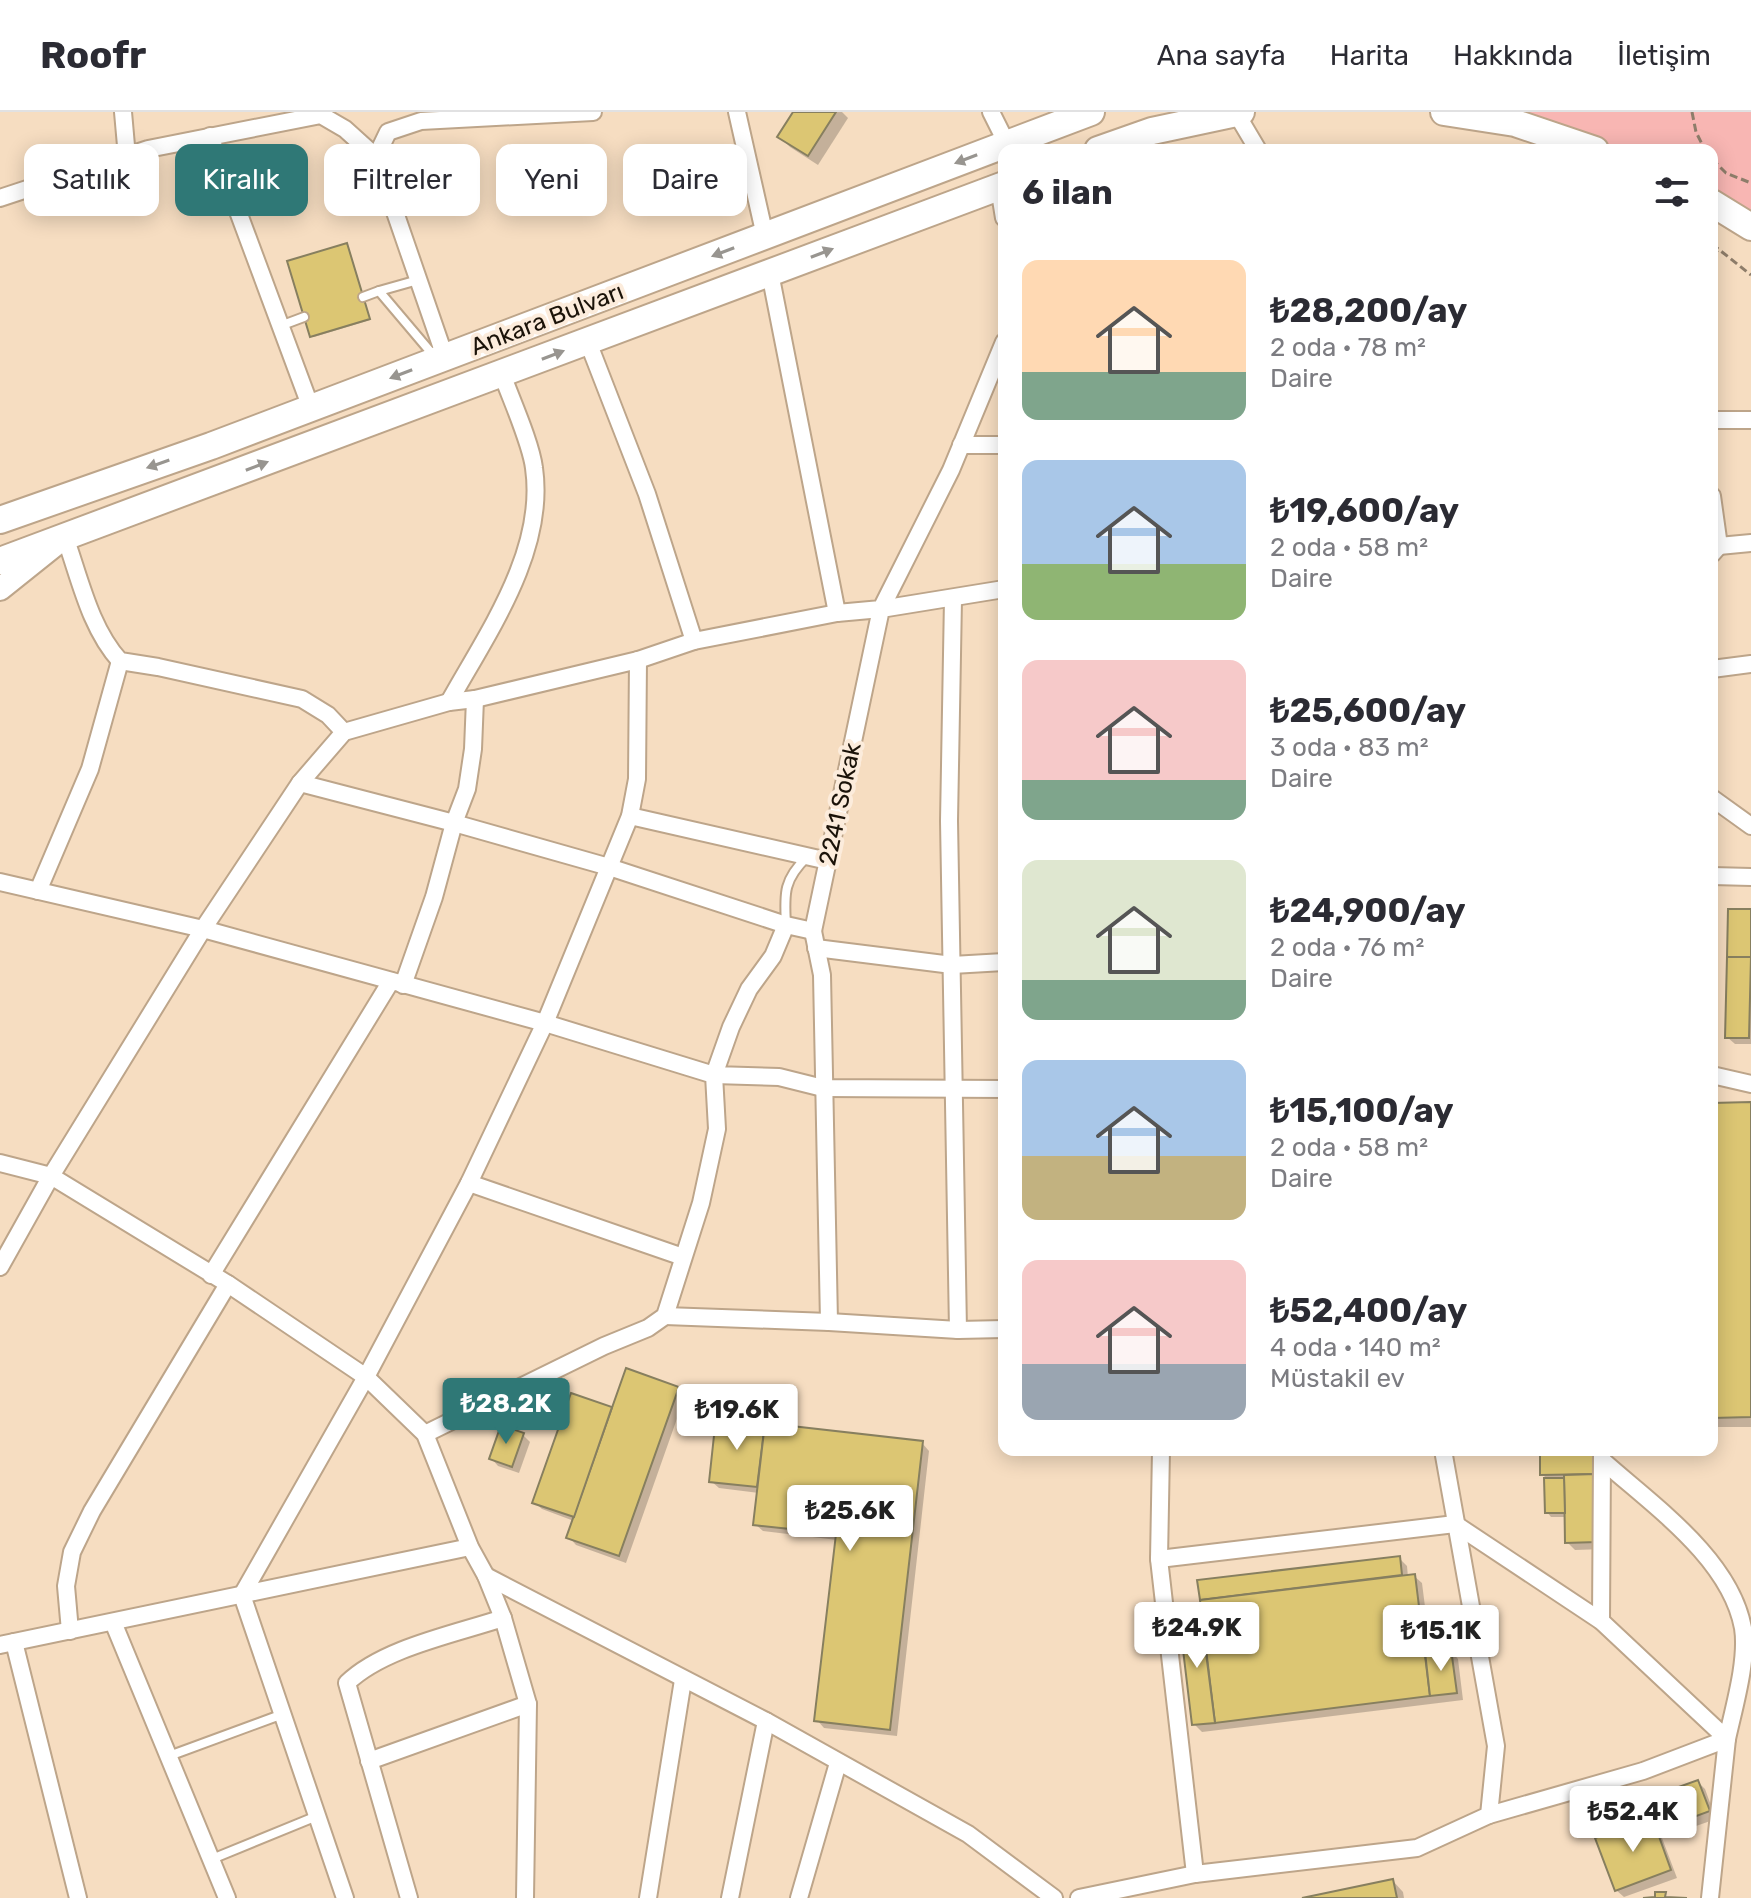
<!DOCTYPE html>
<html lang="tr">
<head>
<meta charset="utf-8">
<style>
  body { margin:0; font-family:Rubik,sans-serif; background:#f7f7f7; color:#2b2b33; height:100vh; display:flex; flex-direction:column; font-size:30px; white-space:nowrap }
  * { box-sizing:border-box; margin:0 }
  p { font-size:26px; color:#7c7c81 }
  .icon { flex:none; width:44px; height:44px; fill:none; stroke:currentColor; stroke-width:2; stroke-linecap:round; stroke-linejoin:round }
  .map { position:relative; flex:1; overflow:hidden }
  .sheet { position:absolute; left:998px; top:32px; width:720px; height:1312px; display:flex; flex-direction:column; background:#fff; border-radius:16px; box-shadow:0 4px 20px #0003 }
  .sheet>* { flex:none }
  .hud { position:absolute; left:24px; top:32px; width:760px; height:72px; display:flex; gap:16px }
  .price { position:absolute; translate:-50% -68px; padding:0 18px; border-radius:8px; background:#fff; color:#222; font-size:26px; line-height:52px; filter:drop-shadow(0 2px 4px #0008) }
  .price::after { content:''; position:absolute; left:50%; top:48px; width:24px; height:18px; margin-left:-12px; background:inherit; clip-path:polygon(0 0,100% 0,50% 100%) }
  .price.selected { background:#2f7876; color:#fff }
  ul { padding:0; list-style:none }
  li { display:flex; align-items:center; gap:24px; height:200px; padding:0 24px }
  li span { display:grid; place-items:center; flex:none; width:224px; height:160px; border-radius:16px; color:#555 }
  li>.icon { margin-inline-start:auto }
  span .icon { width:96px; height:96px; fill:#fffc; stroke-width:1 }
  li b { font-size:34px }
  h2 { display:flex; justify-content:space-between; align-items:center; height:96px; padding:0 24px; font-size:34px }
  .pill { padding:0 28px; border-radius:16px; background:#fff; box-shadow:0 4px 20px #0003; font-size:28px; line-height:72px }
  .pill.selected { background:#2f7876; color:#fff }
  header { display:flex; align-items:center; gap:48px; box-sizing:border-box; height:112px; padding:0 40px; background:#fff; border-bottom:2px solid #e1e1e2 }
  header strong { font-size:38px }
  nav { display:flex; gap:44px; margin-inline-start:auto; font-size:28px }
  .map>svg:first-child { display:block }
  .green { fill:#f8b6b3 }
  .shadow { fill:#0003 }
  .building { fill:#dcc673; stroke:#877f5f; stroke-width:2 }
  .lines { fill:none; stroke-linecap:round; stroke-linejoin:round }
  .service-casing { stroke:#bda58a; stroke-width:12 }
  .minor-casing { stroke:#bda58a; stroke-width:20 }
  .secondary-casing { stroke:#bda58a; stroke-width:26 }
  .primary-casing { stroke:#bda58a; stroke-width:30 }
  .path { stroke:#8e7d6a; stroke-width:3; stroke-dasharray:8 4; stroke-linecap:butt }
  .service { stroke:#fff; stroke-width:8 }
  .minor { stroke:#fff; stroke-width:16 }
  .secondary { stroke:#fff; stroke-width:22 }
  .primary { stroke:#fff; stroke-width:26 }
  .oneway { fill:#989590 }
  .labels { text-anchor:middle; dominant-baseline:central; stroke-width:8; stroke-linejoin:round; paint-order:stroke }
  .street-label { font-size:24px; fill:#1b1309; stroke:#fcecdc }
</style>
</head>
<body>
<header>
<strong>Roofr</strong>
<nav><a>Ana sayfa</a><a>Harita</a><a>Hakkında</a><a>İletişim</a></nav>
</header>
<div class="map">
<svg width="1751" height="1786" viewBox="0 0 1751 1786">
  <rect width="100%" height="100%" fill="#f6ddc1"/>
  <polygon class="green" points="1444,0 1751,0 1751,115 1712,91 1712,38 1595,38"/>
  <g class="shadow">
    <polygon points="795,0 842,0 848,6 818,53 790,35 780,25"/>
    <polygon points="294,53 299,57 307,82 263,97 258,93"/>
    <polygon points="348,135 370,208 314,225 312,224"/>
    <polygon points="1751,799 1751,932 1735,932 1727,925"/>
    <polygon points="1751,992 1751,1315 1712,1315 1712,993"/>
    <polygon points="678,1276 685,1284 626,1451 576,1433 569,1425 574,1409 542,1397 534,1390 572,1283 614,1298"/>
    <polygon points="718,1308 922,1331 929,1339 897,1624 824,1616 817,1608 837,1428 763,1419 755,1412 759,1381 719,1376 711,1369"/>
    <polygon points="523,1323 530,1330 519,1361 498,1354 491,1346"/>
    <polygon points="1542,1338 1605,1338 1604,1437 1575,1438 1567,1430 1567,1405 1551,1405 1547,1400 1546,1366 1542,1362"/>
    <polygon points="1399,1446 1407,1454 1408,1465 1414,1464 1422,1471 1431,1542 1451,1539 1458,1547 1463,1588 1202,1620 1194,1612 1181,1506 1203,1503 1199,1470"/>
    <polygon points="1698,1670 1705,1677 1716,1707 1662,1726 1677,1766 1624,1785 1616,1778 1654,1707"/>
    <polygon points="1393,1769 1403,1780 1404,1786 1312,1786"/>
  </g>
  <g class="building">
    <polygon points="793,0 836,0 808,44 777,25"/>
    <polygon points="295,50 304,78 256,94 247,67"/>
    <polygon points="347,131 370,207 310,225 287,149"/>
    <polygon points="1728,797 1751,797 1751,845 1727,845"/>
    <polygon points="1727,845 1751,845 1749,926 1725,926"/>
    <polygon points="1751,990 1751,1305 1712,1306 1712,991"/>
    <polygon points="626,1256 679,1275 619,1444 566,1426"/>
    <polygon points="571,1281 612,1295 574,1405 532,1391"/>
    <polygon points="716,1305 765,1311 757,1375 709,1370"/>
    <polygon points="765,1311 923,1329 890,1618 814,1609 836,1422 753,1413"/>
    <polygon points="501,1313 524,1321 512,1355 489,1347"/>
    <polygon points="1540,1338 1596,1338 1596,1362 1540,1363"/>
    <polygon points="1596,1362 1597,1430 1565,1431 1564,1363"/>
    <polygon points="1544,1366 1564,1366 1565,1401 1545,1401"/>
    <polygon points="1400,1444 1402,1463 1200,1488 1197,1468"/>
    <polygon points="1415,1462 1430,1584 1215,1611 1200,1488"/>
    <polygon points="1201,1502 1215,1611 1192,1613 1179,1504"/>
    <polygon points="1451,1537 1457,1581 1430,1584 1425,1540"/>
    <polygon points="1698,1668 1710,1699 1656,1719 1645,1687"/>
    <polygon points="1652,1705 1671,1758 1615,1779 1595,1726"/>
    <polygon points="1393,1767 1397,1786 1302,1786"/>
    <polygon points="1655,1780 1666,1780 1665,1785 1687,1786 1643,1786 1655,1785"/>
  </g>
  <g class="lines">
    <defs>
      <g id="service">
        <polyline points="379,179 418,168"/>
        <polyline points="363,185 379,179 434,244"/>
        <polyline points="280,214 304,205"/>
        <path d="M786,812C784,781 784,767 807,745"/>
        <polyline points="169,1644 283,1602"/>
        <polyline points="212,1747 317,1704"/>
      </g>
      <g id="minor">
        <polyline points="123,0 127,45"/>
        <polyline points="737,0 765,124"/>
        <polyline points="991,0 1007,32"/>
        <polyline points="1236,1 1258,38"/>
        <polyline points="210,24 311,296"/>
        <polyline points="999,75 1004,106"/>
        <polyline points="0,86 148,37 321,3 345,17 376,45"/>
        <polyline points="770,161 837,501"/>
        <polyline points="588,230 647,382 694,529"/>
        <polyline points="445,245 376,45 388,20 421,9 593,0"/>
        <polyline points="1712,308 1751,308"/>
        <polyline points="961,333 1004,333"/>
        <polyline points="1712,384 1719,434 1712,442"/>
        <path d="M65,425C80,467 90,516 120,549L158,555L302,587L328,603L344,620"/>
        <polyline points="1719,434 1751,431"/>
        <polyline points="1004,477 881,497 813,819 786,813 773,844 749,877 731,915 714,963 779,965 823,976 1004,977"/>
        <polyline points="953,487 949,709 958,1218"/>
        <polyline points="1712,557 1751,552"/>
        <path d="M449,590C488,520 546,439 534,356C531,331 511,287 502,262"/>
        <polyline points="300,671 454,711 609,755 786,813"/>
        <polyline points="1712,686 1751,714"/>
        <polyline points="630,704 828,749"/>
        <polyline points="1712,764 1751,765"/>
        <polyline points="0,770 203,817 545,911 714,963 717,1017 701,1091 665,1204 648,1216 604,1234 425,1322"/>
        <polyline points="38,779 90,657 120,549"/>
        <polyline points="813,819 822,863 829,1210"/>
        <polyline points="816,836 952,853 1004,850"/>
        <polyline points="403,873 434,785 454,711 467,677 473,637 475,587"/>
        <polyline points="1712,963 1751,972"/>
        <polyline points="0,1051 51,1064 228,1172 366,1265 425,1322 470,1435 486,1464 503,1506 528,1592 525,1786"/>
        <polyline points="469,1071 683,1145"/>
        <polyline points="0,1155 51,1064 203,817 300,671 344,620 449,590 475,587 638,548 694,529 837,501 881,497 951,358 1004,230"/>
        <polyline points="211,1163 391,869"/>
        <polyline points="665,1204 829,1210 958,1218 1004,1217"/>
        <polyline points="1161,1338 1159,1447 1195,1762"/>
        <path d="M1159,1447L1455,1412L1601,1509L1727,1627C1734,1595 1748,1548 1743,1516C1730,1446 1652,1393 1602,1348"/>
        <polyline points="486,1464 766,1609 968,1722 1054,1786"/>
        <polyline points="1601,1509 1602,1344"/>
        <polyline points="113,1510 227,1786"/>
        <polyline points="70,1519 66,1474 72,1440 92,1399 228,1172"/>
        <polyline points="14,1530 78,1786"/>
        <polyline points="0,1533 470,1435"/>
        <polyline points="369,1649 528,1592"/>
        <polyline points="1489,1703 1643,1659 1727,1627 1710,1786"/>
        <polyline points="345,1786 242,1483 366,1265 469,1071 545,911 630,704 637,667 638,548"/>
        <path d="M409,1786L347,1571C383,1536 455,1522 503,1506"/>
        <polyline points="648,1786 683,1568"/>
        <polyline points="730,1786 766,1609"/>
        <polyline points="799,1786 838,1651"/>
        <polyline points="1079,1786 1195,1762 1417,1736 1489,1703 1496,1634 1443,1338"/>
      </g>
      <polyline id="secondary" points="0,477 55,433"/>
      <g id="primary">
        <polyline points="1444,0 1515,11 1595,38"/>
        <polyline points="1098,38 1152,19 1241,0"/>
        <polyline points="1712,91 1751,115"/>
        <polyline points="0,408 211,334 1091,0"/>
        <polyline points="0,449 1004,73"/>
      </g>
    </defs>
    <use href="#service" class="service-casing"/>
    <use href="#minor" class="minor-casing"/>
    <use href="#secondary" class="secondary-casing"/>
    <use href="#primary" class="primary-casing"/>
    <g class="path">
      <polyline points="1692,0 1696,20 1705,38"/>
      <polyline points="1712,47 1726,61 1751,71"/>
      <polyline points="1712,132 1751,163"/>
      <polyline points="1712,144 1719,137"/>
    </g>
    <use href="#service" class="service"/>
    <use href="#minor" class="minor"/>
    <use href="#secondary" class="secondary"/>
    <use href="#primary" class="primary"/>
  </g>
  <defs><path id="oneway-solid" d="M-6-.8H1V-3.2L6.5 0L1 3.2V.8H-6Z" transform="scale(2)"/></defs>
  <g class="oneway">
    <use href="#oneway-solid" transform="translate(966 47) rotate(159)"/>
    <use href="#oneway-solid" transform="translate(723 140) rotate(159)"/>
    <use href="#oneway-solid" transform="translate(822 141) rotate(-21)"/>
    <use href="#oneway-solid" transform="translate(553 243) rotate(-21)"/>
    <use href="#oneway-solid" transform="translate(401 262) rotate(159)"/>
    <use href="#oneway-solid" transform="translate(158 352) rotate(161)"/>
    <use href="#oneway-solid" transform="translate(257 354) rotate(-21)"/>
  </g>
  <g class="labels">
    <g class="street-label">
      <text transform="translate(547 207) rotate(-21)">Ankara Bulvarı</text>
      <text transform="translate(840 692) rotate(-78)">2241 Sokak</text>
    </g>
  </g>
</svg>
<b class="price selected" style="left:506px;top:1334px">₺28.2K</b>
<b class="price" style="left:737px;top:1340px">₺19.6K</b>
<b class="price" style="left:850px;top:1441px">₺25.6K</b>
<b class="price" style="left:1197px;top:1558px">₺24.9K</b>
<b class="price" style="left:1441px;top:1561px">₺15.1K</b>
<b class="price" style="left:1633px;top:1742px">₺52.4K</b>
<div class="hud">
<a class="pill">Satılık</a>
<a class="pill selected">Kiralık</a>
<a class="pill">Filtreler</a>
<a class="pill">Yeni</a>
<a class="pill">Daire</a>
</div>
<section class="sheet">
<h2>6 ilan<svg class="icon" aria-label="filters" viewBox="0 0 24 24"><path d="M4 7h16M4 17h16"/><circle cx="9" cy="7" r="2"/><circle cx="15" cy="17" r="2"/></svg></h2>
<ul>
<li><span style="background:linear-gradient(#ffd9b3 70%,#7fa58c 0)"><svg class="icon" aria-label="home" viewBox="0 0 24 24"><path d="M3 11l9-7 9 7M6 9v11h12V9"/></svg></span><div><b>₺28,200/ay</b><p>2 oda · 78 m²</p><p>Daire</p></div></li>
<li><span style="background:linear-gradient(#a9c7e8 65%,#8fb573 0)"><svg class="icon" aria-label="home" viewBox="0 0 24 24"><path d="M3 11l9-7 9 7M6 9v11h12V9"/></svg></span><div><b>₺19,600/ay</b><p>2 oda · 58 m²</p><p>Daire</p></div></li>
<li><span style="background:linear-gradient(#f6c9c9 75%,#7fa58c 0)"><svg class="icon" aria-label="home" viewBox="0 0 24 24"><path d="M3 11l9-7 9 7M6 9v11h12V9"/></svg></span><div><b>₺25,600/ay</b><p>3 oda · 83 m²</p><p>Daire</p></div></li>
<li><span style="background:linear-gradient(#dfe7d0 75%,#7fa58c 0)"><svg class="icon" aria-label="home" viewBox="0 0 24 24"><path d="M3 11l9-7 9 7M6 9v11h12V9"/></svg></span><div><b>₺24,900/ay</b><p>2 oda · 76 m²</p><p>Daire</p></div></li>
<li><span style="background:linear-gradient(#a9c7e8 60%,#c2b280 0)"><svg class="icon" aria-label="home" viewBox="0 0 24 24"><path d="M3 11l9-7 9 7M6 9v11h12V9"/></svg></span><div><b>₺15,100/ay</b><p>2 oda · 58 m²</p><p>Daire</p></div></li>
<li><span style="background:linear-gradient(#f6c9c9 65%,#9aa5b1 0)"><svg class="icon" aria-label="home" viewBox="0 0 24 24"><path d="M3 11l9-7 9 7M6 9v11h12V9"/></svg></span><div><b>₺52,400/ay</b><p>4 oda · 140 m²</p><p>Müstakil ev</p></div></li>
</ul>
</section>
</div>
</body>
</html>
